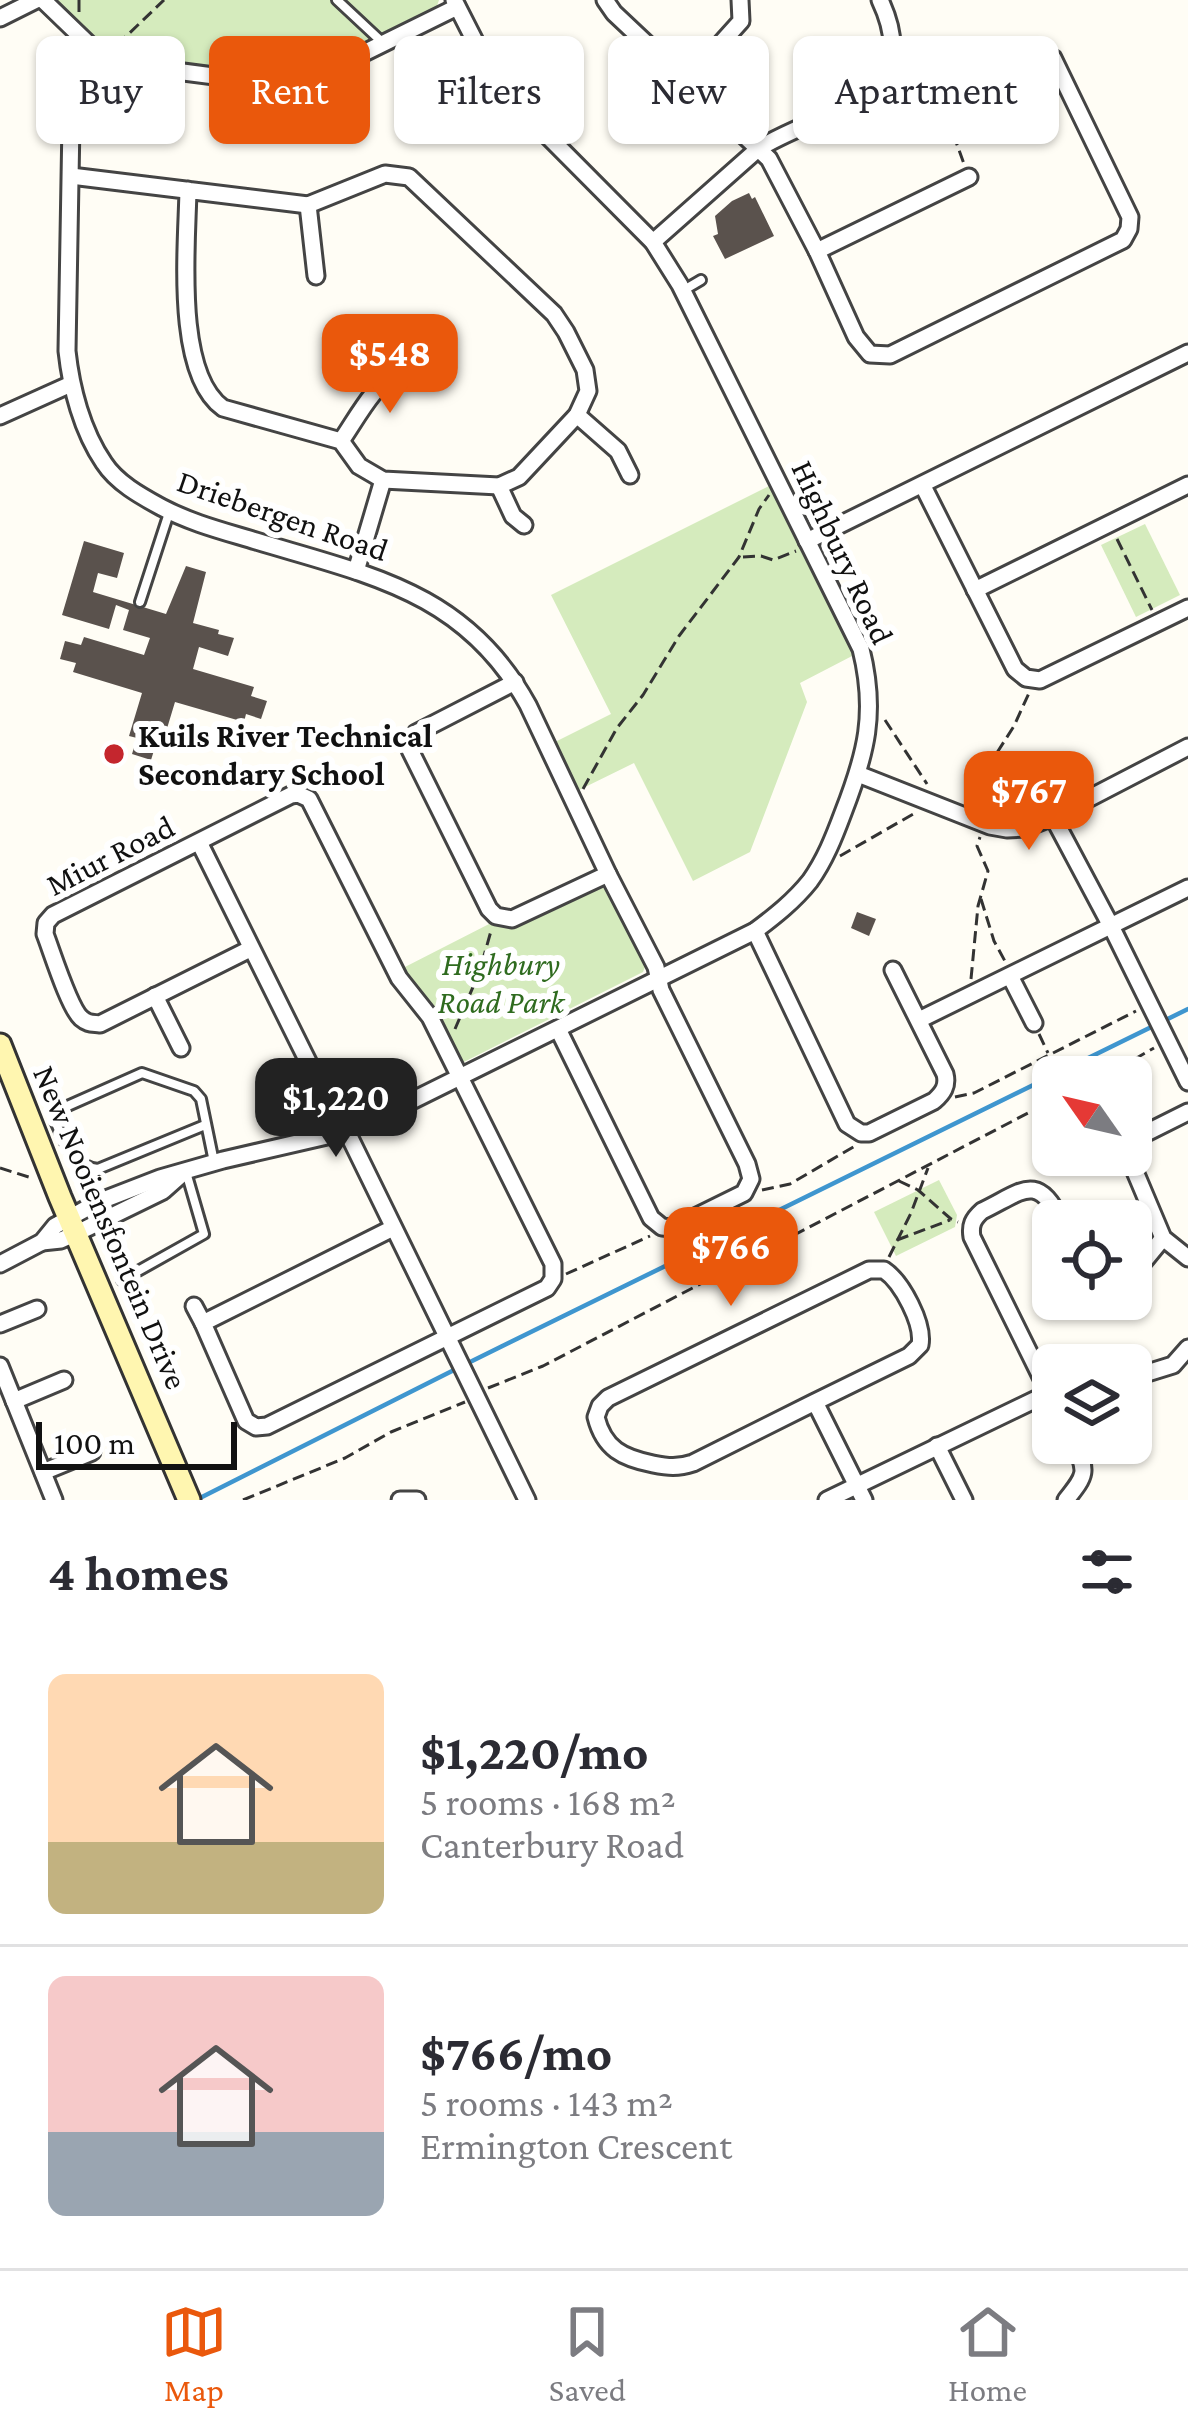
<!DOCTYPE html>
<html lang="en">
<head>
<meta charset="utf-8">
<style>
  body { margin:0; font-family:"Crimson Pro",serif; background:#f7f7f7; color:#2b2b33; height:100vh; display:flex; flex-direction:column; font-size:45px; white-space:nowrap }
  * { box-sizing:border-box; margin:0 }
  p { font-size:39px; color:#7c7c81 }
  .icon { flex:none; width:66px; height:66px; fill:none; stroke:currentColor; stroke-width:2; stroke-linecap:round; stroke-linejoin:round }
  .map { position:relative; height:1500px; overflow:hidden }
  .panel { display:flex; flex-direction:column; background:#fff; flex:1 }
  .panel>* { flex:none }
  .hud { position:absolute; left:36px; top:36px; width:1116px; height:108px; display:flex; gap:24px }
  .needle { width:78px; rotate:304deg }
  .tools { position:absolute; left:1032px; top:1056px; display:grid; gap:24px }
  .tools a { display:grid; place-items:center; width:120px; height:120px; border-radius:18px; background:#fff; box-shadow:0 3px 9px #0004; font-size:60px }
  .scale { position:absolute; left:36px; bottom:30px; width:201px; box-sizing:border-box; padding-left:12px; border:6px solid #111; border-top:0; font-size:33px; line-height:42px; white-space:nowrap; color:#111; -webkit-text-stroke:9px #fff; paint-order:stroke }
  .price { position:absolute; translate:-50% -102px; padding:0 27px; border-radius:24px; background:#ea580c; color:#fff; font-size:39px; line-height:78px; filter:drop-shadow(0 3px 6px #0008) }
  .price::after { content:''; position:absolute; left:50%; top:72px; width:36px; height:27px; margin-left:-18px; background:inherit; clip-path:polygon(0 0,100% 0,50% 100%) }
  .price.on { background:#222; color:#fff }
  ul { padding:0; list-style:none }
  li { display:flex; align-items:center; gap:36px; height:300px; padding:0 48px }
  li+li { border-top:3px solid #e1e1e2 }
  li span { display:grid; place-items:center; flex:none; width:336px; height:240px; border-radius:18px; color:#555 }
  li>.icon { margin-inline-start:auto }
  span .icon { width:144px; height:144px; fill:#fffc; stroke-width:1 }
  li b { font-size:51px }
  h2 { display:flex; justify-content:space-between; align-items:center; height:144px; padding:0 48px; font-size:51px }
  .pill { padding:0 42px; border-radius:18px; background:#fff; box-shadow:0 3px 9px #0004; font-size:42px; line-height:108px }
  .pill.on { background:#ea580c; color:#fff }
  .tabs { display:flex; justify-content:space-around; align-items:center; height:168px; border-top:3px solid #e1e1e2; background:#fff; font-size:33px; color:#7c7c81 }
  .tabs a { display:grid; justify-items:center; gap:6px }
  .tabs .on { color:#ea580c }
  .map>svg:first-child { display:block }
  .green { fill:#d5ebbd }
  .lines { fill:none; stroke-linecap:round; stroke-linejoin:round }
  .stream { stroke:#3f96cf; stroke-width:4.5 }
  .building { fill:#5a524d }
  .lane-casing { stroke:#444; stroke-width:14 }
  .street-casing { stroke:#444; stroke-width:21 }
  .secondary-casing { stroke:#333; stroke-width:27 }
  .path { stroke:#333; stroke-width:3; stroke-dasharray:12 6; stroke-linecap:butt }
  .lane { stroke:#fff; stroke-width:8 }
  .street { stroke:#fff; stroke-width:15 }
  .secondary { stroke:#fff6b0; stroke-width:21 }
  .poi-dot { fill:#c4262e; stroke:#fff; stroke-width:4.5 }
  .labels { text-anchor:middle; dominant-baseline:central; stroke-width:12; stroke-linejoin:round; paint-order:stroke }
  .street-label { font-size:33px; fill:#111; stroke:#fff }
  .poi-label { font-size:33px; font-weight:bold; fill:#111; stroke:#fff; text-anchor:start }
  .park-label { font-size:33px; font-style:italic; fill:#2f6b1f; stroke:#fff }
</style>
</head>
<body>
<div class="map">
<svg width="1188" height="1500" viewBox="0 0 1188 1500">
  <rect width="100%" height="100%" fill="#fffdf5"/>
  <g class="green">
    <polygon points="53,0 439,0 436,9 429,14 304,76 292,79 114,55"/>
    <polygon points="771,485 854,655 800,683 807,702 750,852 693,881 634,763 577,791 553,743 611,714 551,595"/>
    <polygon points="1145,524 1180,595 1136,617 1101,545"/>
    <polygon points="595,885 611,891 646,964 643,972 462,1063 430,1008 401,969 493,922"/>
    <polygon points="939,1180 957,1215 955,1227 896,1256 874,1212"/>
  </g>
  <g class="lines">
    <g class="stream">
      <polyline points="466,1364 1188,1009"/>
      <polyline points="198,1499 456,1369"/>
    </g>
  </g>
  <g class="building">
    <polygon points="749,193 752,199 755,197 774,236 725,259 713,236 718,234 715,216 732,201"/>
    <polygon points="84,541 124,553 117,578 98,573 93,592 166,614 186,566 206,572 193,623 219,630 218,634 234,638 228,656 199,647 193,669 254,687 251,696 267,701 261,719 246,714 244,722 175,702 162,745 156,744 151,760 132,754 137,738 129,736 142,693 73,672 76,663 60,659 65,641 81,645 84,637 144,655 150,638 123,630 129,610 116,605 109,629 62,615"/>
    <polygon points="857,912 876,919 869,936 851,928"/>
  </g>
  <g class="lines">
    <defs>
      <g id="lane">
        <polyline points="337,0 382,42"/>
        <polyline points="684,290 701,280"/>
        <polyline points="140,602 169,513"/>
        <path d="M205,1125L98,1169C72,1166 65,1143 55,1121L63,1108L142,1073L194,1091L201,1099L214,1162"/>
        <polyline points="122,1280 204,1234 186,1172"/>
      </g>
      <g id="street">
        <polyline points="43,0 100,55 114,63 291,86 305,82 457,7"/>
        <path d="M605,0L614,13L769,159L817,251L856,337L870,354L890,355L1123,240L1129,229L1130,217L1053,58L1035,50H1026C1005,61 967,86 945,85C926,85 906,73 889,66"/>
        <polyline points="0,18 36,0"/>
        <path d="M100,55C82,73 77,97 71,122L67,351C71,388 82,431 104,463C117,483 141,496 161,507C191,523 223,531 256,541C369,575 466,592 528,705L608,874L656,967L661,990L747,1164L751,1179L744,1193L673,1228L662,1227L651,1218L558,1029"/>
        <polyline points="687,81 741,21 740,0"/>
        <path d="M71,176L308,205L385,174L409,177L554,314L566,332L585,370L588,391L577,415L519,477L499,486L383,480L359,466L341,441L223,408C174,373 187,245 188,190"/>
        <polyline points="308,205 316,276"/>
        <path d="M653,242L758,149C821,109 928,102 880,0"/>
        <polyline points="817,251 969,177"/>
        <polyline points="577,415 618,451 630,475"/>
        <polyline points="0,416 71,384"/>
        <path d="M341,441C357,418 374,384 399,371C409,367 419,368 429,368"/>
        <polyline points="499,486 513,516 524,525"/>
        <polyline points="923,486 1015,669 1026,678 1040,680 1188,608"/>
        <polyline points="807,541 1188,353"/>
        <polyline points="356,571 383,480"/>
        <polyline points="975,590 1188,485"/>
        <polyline points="515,682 416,733 411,741 410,750 489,909 496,916 512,919 608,874"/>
        <polyline points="858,774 990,826 1007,829 1025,828 1053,817 1188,747"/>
        <polyline points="1053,817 1111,926 1188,1082"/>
        <polyline points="199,842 338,1122 351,1140 527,1500"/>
        <path d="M755,931L847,1124L861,1133H869L934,1101C943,1093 948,1086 945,1074L893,970"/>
        <path d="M250,949L100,1024C91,1023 88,1024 81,1018C69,1007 52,952 45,934L46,923L53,915L291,795L298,794L309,799L399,978L430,1017L553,1264V1279L547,1288L267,1426L256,1427L246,1421L203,1323L393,1228"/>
        <polyline points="1010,976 1034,1023"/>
        <polyline points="155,996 181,1048"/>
        <polyline points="919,1020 1188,888"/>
        <polyline points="1131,1145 1138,1137 1188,1112"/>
        <polyline points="1128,1155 1163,1238 1188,1258"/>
        <polyline points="42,1242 61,1240 77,1233 163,1191 181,1175"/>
        <path d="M0,1264L42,1242L55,1226L98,1202L160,1178L223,1160L327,1136L379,1117L755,931C775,916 794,901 810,881C825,860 834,837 843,813C866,754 877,713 861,649L680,285L653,242L509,97L484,59L454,0"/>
        <polyline points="1131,1277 1163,1238"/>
        <polyline points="194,1306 203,1323"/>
        <polyline points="0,1324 37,1309"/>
        <polyline points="0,1366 54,1500"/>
        <polyline points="1131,1378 1173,1365 1188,1348"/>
        <polyline points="14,1401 64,1380"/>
        <path d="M1053,1401L972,1237C970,1225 973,1219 982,1211C1022,1192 1037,1171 1061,1221"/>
        <path d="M815,1402L693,1463C678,1468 668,1467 653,1464C623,1458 604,1449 596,1417L600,1406L608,1398L869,1270H884C902,1282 924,1324 920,1345L909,1356L815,1402L864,1500"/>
        <polyline points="937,1446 964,1500"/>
        <polyline points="43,1472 92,1452"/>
        <polyline points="400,1500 417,1500"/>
        <polyline points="827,1500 1053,1391"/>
        <path d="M1066,1500C1086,1475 1088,1472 1074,1443"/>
      </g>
      <polyline id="secondary" points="0,1045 60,1197 189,1500"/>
    </defs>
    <use href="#lane" class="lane-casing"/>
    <use href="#street" class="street-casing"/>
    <use href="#secondary" class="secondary-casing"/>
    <g class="path">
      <polyline points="79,0 79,17"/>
      <polyline points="117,45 164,0"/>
      <polyline points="941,100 964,164"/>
      <polyline points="1117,539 1152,610"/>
      <polyline points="743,557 761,556 773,560 796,551"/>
      <polyline points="885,720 927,784"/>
      <polyline points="583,789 617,728 643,695 679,636 739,557 759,509 769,495"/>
      <polyline points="982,804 993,759 1014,726 1029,693"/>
      <polyline points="840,856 915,813"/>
      <polyline points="981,899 994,941 1006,963"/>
      <polyline points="971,979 978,906 988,871 977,846 980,837"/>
      <polyline points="455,1029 479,973 491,931"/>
      <polyline points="1039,1034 1048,1053"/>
      <polyline points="1103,1077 1154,1048"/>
      <polyline points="955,1097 974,1093 1136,1011"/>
      <polyline points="0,1168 32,1178"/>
      <polyline points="899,1181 918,1190 951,1219 958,1222"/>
      <polyline points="762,1190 790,1184 855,1146"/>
      <polyline points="897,1240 950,1220"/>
      <polyline points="889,1257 911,1213 928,1168"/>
      <polyline points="566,1274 650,1236"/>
      <polyline points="488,1388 543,1366 1053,1100"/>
      <polyline points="243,1500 345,1458 391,1432 465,1402"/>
    </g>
    <use href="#lane" class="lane"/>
    <use href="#street" class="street"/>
    <use href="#secondary" class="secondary"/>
  </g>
  <circle class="poi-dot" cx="114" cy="754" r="12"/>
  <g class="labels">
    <g class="street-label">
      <text transform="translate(283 515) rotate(19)">Driebergen Road</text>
      <text transform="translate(843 552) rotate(65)">Highbury Road</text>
      <text transform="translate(110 855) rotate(-27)">Miur Road</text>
      <text transform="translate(111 1227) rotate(67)">New Nooiensfontein Drive</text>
    </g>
    <g class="poi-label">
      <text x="138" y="735">Kuils River Technical<tspan x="138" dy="38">Secondary School</tspan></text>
    </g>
    <g class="park-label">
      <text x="501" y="963">Highbury<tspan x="501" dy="38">Road Park</tspan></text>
    </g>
  </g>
</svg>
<div class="tools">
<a><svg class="needle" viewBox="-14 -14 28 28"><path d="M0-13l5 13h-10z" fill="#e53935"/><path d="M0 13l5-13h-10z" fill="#7c7c81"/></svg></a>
<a><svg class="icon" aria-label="locate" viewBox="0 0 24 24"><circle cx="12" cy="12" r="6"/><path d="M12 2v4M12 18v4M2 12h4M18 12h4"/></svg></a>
<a><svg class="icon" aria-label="layers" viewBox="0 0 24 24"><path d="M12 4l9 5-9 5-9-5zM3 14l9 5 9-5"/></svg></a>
</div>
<div class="scale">100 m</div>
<b class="price" style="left:390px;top:416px">$548</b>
<b class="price" style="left:1029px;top:853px">$767</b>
<b class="price on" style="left:336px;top:1160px">$1,220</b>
<b class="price" style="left:731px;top:1309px">$766</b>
<div class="hud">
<a class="pill">Buy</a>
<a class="pill on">Rent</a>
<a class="pill">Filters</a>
<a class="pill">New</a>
<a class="pill">Apartment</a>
</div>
</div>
<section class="panel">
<h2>4 homes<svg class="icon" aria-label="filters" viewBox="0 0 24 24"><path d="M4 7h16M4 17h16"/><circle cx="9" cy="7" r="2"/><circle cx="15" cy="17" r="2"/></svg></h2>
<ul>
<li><span style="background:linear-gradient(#ffd9b3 70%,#c2b280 0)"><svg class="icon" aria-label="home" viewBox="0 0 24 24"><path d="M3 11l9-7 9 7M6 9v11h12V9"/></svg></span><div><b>$1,220/mo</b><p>5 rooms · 168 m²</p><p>Canterbury Road</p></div></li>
<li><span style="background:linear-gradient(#f6c9c9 65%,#9aa5b1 0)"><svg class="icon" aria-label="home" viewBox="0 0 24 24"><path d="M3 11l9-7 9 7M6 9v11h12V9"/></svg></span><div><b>$766/mo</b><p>5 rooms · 143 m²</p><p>Ermington Crescent</p></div></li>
</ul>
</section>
<nav class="tabs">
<a class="on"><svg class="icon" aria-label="map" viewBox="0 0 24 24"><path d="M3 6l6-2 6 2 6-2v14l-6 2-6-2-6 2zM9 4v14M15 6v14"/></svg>Map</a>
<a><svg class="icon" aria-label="saved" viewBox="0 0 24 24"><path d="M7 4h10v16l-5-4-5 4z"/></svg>Saved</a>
<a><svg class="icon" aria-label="home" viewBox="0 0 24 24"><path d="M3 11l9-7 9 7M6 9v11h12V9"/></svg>Home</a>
</nav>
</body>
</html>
